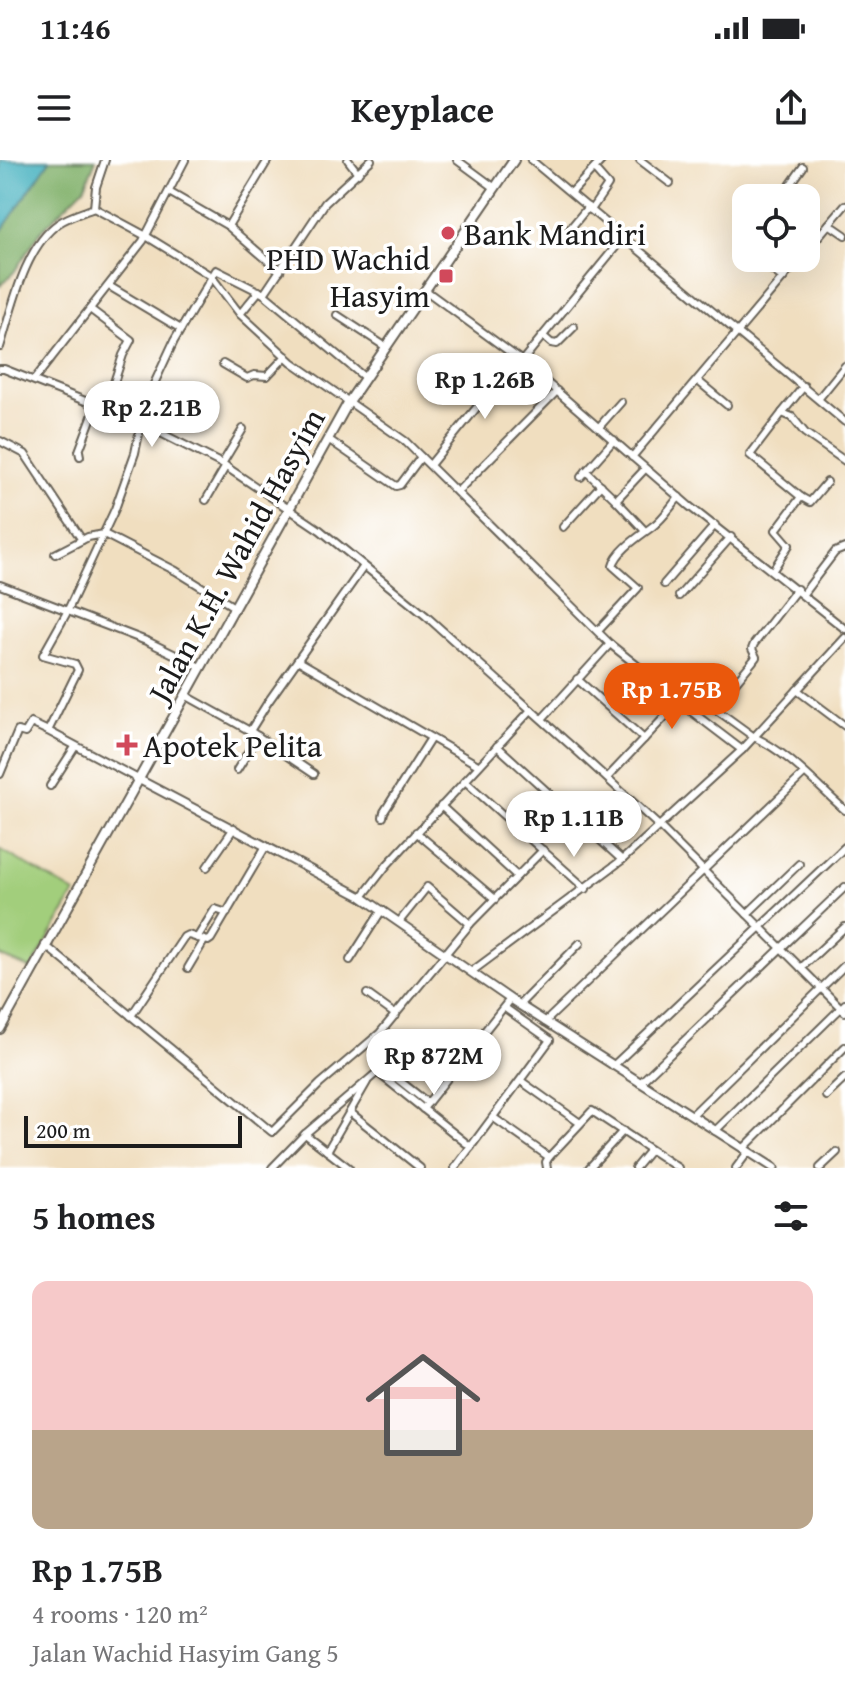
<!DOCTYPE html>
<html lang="en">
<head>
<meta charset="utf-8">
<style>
  body { margin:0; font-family:"Gentium Book Plus",serif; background:#f6f6f6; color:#202124; height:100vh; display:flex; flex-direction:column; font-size:30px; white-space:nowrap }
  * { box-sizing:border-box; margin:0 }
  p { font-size:26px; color:#757577 }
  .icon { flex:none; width:44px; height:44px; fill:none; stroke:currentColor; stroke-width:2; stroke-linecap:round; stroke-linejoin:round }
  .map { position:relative; height:1008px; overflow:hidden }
  .sheet { display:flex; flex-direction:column; background:#fff; flex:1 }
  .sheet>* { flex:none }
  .controls { position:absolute; left:732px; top:24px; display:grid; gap:16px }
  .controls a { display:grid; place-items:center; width:88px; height:88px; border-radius:16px; background:#fff; box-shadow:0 8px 32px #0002; font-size:40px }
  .scale { position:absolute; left:24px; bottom:20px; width:218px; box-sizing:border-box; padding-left:8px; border:4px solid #1c1c1c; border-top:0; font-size:22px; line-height:28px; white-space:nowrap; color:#1c1c1c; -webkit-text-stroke:6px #fff; paint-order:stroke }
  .price { position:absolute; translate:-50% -68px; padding:0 18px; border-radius:28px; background:#fff; color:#222; font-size:26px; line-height:52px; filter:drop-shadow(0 2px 4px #0008) }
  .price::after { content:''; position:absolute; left:50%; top:48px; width:24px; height:18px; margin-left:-12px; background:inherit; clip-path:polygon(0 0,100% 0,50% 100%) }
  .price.current { background:#ea580c; color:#fff }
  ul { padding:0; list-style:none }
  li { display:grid; align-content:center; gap:16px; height:424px; padding:0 32px }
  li+li { border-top:2px solid #e0e0e0 }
  li span { display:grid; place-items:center; height:248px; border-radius:16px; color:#555 }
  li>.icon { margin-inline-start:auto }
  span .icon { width:144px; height:144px; fill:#fffc; stroke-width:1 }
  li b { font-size:34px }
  h2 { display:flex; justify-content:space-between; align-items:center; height:96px; padding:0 32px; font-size:34px }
  .status { display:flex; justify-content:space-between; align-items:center; height:56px; padding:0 40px; background:#fff; direction:ltr }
  .status svg { height:22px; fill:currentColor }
  header { display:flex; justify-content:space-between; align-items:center; height:104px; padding:0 32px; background:#fff; font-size:36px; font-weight:800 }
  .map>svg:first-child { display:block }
  .green { fill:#a2ce7b; stroke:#5f754c; stroke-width:2 }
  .forest { fill:#81b16b; stroke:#4e6644; stroke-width:2 }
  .water { fill:#41afbd; stroke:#2e666c; stroke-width:2 }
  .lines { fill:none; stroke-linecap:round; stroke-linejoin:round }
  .minor-casing { stroke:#666055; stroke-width:10 }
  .tertiary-casing { stroke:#666055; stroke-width:11 }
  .secondary-casing { stroke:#666055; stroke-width:12 }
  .minor { stroke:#fff; stroke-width:6 }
  .tertiary { stroke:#fff; stroke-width:7 }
  .secondary { stroke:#fff; stroke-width:8 }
  .poi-dot { fill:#d1495b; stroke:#fff; stroke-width:3 }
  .labels { text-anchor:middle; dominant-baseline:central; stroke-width:7; stroke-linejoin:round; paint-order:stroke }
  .poi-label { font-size:32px; fill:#1c1c1c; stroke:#fff; text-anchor:start }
  .street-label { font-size:32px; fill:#1c1c1c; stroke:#fff }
</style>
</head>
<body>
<div class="status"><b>11:46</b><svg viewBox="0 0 49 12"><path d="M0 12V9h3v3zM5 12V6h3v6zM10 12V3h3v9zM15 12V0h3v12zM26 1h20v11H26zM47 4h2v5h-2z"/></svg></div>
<header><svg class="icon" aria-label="menu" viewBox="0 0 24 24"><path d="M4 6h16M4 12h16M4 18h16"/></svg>Keyplace<svg class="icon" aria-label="share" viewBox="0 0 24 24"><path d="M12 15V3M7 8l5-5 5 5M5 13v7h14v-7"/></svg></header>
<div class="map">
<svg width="845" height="1008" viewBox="0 0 845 1008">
  <rect width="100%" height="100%" fill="#fff"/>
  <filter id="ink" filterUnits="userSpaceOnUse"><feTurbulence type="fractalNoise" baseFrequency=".0125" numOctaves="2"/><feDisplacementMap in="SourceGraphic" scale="16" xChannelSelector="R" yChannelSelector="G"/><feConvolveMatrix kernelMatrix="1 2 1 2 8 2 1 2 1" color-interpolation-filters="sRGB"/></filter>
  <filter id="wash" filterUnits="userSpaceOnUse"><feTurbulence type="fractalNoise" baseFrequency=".006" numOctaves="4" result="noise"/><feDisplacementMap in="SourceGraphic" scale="32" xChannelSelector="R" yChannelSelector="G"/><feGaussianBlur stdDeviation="1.8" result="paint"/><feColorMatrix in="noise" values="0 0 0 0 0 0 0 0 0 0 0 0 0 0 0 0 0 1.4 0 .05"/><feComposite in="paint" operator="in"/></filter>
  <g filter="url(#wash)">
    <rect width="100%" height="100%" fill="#f0debf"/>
    <polygon class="green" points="0,689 75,733 31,809 0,796"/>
    <polygon class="forest" points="50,0 96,0 85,27 41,71 14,112 0,126 0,73"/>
    <polygon class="water" points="0,0 50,0 0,73"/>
  </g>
  <g filter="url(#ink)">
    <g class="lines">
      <defs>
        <g id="minor">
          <path d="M105,0L96,27L94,48L146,76L211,116L240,154L292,202L405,281L610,484L644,511L670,519L685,527L754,577C789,593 816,625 845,650"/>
          <polyline points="348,0 358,13"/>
          <polyline points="457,0 495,28"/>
          <polyline points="531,0 845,262"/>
          <polyline points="640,0 670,23"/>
          <polyline points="169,32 228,66 280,111"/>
          <polyline points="572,32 602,0"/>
          <polyline points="781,38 803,7"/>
          <polyline points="591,50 608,25 594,9"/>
          <polyline points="829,64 845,75"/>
          <polyline points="228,66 268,0"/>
          <polyline points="806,70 816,78"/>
          <polyline points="564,76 588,47"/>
          <polyline points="806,91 845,45"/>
          <polyline points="756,98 783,118"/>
          <polyline points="109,126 181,169"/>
          <polyline points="425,130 522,201 689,346 845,469"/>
          <polyline points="264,134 325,43 371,0"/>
          <polyline points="90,149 131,180 123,195 105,250"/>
          <polyline points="240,154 259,131"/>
          <polyline points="337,155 386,187"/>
          <polyline points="543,176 551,183 557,184 574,167"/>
          <path d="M0,187C12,149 24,87 59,63C69,56 82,53 94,48"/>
          <polyline points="522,201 623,78"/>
          <polyline points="223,204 247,218 254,215 267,216 286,196"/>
          <polyline points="0,209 4,209 141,263 222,304 320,370 426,456 577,591 659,666 845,852"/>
          <polyline points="34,220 143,81 185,0"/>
          <polyline points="698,221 727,245"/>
          <polyline points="804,226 782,253 792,257 805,273 845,301"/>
          <polyline points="819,238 845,206"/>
          <polyline points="782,253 750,295 801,337"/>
          <polyline points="599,267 621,242"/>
          <polyline points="328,279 396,326 400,325 421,297"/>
          <polyline points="0,281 25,294 82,380"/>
          <polyline points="80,296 79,291 96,246"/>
          <polyline points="632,297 800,98"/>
          <polyline points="222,304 243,269"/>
          <polyline points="430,305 517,198"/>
          <polyline points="586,311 616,340"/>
          <polyline points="581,317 614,280"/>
          <polyline points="457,332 557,231"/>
          <polyline points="206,340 226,306"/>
          <polyline points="563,367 601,325"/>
          <polyline points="645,371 616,340 645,309"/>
          <polyline points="55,394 88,377 104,374 176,411 234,447"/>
          <polyline points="773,410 789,385 776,370 801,337 810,342 827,322"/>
          <polyline points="664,424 715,365"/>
          <polyline points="0,425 149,482 200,507"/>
          <polyline points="803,434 835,392 845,388"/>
          <polyline points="679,436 731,377"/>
          <path d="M598,471L638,428L613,406C617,390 640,376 653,366C663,359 671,346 679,337"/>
          <polyline points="299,501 478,605"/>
          <polyline points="577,519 644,579"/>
          <polyline points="797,530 845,566"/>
          <polyline points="185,535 250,571 314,614"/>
          <polyline points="715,547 753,501 756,497 752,489 754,484 797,429"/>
          <polyline points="542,559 610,484"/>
          <polyline points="250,571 268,542 364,406"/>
          <polyline points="497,586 622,700"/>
          <polyline points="237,610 258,576"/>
          <polyline points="0,614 18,571 25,573 31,563 48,571"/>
          <polyline points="607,618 679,542 742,590"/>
          <polyline points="140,620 48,571 78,510 75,504 43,495 66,454 115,349 135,293 144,250 153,226 174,181 216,110 264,134 364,217"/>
          <polyline points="465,621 586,729"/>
          <polyline points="50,626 75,587"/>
          <polyline points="441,646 517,716"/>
          <polyline points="383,657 384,652 431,578"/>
          <polyline points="416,672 495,739"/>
          <polyline points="207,707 234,668"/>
          <polyline points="362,737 387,705 531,550"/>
          <polyline points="747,754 799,704"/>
          <polyline points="399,762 427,727 470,764 543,690"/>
          <polyline points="197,778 215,749 227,753"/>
          <polyline points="45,785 272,972 320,924 380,873 470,764"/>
          <polyline points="350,800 382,750"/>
          <polyline points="188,808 204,781"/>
          <polyline points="801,808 845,767"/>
          <polyline points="471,812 622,700 742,590 845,478"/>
          <polyline points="367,834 396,855"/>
          <polyline points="519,845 580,783"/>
          <polyline points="131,856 184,777 188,775 208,781 211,779 266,686"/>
          <polyline points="545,862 804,614"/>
          <polyline points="613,906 845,687"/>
          <polyline points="377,912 471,987"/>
          <polyline points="521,921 580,963"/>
          <polyline points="640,923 845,727"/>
          <polyline points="826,936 845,918"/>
          <polyline points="423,949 510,839"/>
          <polyline points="351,953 420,1008"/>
          <polyline points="692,955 845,805"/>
          <polyline points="494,958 549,997"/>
          <polyline points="715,971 845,844"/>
          <polyline points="305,974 349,1008"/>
          <polyline points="743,989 845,887"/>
          <polyline points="327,991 367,922"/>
          <polyline points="272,1008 305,974 381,909 386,910 428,943"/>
          <polyline points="455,1008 550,880 505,848"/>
          <polyline points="547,1008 546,1002 549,997 592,951 678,1008"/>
          <polyline points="589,1008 623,971"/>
          <polyline points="635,1008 650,990"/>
          <polyline points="736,1008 748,992"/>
          <polyline points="820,1008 837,992"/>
        </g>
        <polyline id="tertiary" points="140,620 362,737 510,839 774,1008"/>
        <polyline id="secondary" points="0,869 348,243 514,0"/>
      </defs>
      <use href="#minor" class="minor-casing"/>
      <use href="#tertiary" class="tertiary-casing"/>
      <use href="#secondary" class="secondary-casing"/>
      <use href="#minor" class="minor"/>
      <use href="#tertiary" class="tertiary"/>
      <use href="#secondary" class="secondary"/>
    </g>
  </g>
  <g class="poi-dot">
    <circle cx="448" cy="73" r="8"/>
    <rect x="438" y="108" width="16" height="16" rx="4"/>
    <path d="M123 573h8v8h8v8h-8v8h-8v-8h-8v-8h8z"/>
  </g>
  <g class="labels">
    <g class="poi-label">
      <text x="464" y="73">Bank Mandiri</text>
      <text x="430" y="98" text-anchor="end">PHD Wachid<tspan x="430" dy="37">Hasyim</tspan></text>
      <text x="143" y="585">Apotek Pelita</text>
    </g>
    <g class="street-label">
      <text transform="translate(236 395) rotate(-61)">Jalan K.H. Wahid Hasyim</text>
    </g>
  </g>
</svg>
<div class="controls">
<a><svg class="icon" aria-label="locate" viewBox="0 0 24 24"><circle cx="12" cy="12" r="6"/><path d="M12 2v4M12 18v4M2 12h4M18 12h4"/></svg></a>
</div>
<div class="scale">200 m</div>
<b class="price" style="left:485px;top:261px">Rp 1.26B</b>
<b class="price" style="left:152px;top:289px">Rp 2.21B</b>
<b class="price current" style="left:672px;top:571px">Rp 1.75B</b>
<b class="price" style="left:574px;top:699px">Rp 1.11B</b>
<b class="price" style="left:434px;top:937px">Rp 872M</b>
</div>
<section class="sheet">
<h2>5 homes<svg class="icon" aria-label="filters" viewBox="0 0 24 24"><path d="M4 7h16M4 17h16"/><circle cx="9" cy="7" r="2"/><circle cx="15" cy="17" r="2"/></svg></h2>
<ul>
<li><span style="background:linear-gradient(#f6c9c9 60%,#b9a48a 0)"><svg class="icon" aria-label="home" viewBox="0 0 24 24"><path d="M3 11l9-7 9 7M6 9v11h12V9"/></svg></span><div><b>Rp 1.75B</b><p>4 rooms · 120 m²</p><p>Jalan Wachid Hasyim Gang 5</p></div></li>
</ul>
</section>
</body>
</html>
